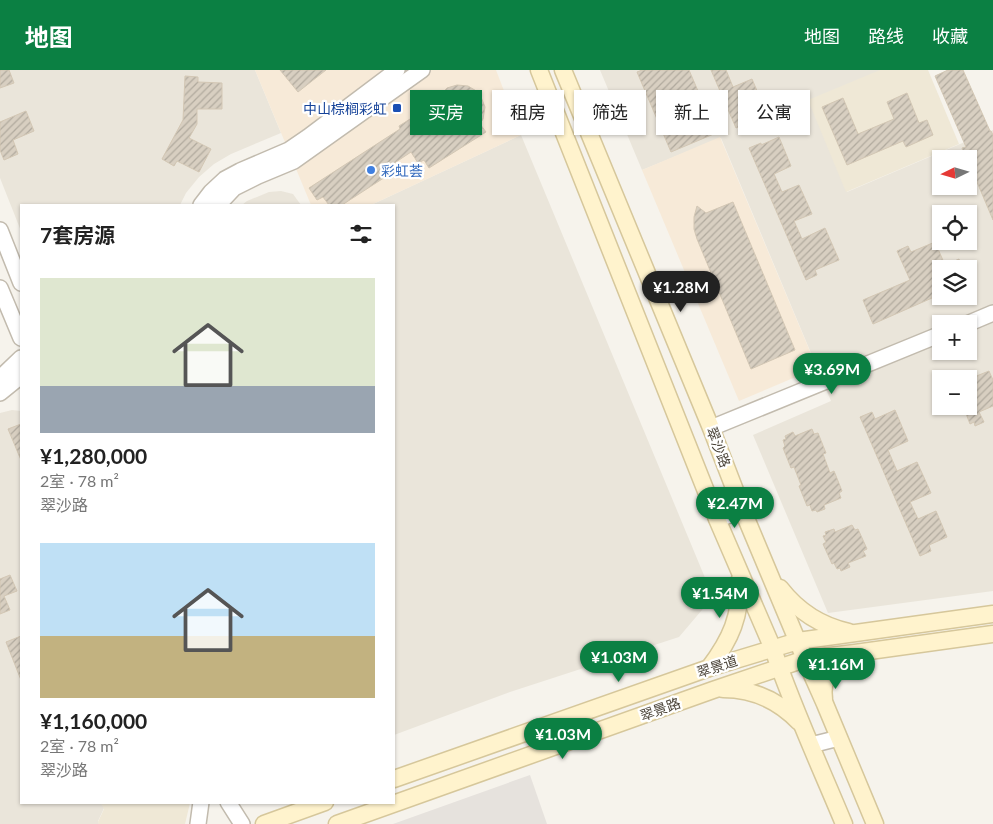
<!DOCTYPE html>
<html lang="zh">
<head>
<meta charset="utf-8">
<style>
  body { margin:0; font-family:Lato,"Noto Sans SC",sans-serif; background:#f6f6f6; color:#222; height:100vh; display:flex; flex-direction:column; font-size:19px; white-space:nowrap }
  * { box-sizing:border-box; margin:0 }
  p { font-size:16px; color:#767676 }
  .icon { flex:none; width:28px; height:28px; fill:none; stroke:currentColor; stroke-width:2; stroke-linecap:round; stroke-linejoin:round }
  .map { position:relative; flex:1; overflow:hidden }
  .side { position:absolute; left:20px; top:134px; width:375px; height:600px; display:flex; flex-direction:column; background:#fff; border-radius:0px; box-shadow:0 1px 4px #0004 }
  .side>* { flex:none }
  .guide { position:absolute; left:410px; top:20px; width:475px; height:45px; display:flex; gap:10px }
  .needle { width:32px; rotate:265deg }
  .tools { position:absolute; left:932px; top:80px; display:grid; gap:10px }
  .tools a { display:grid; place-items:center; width:45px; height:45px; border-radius:0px; background:#fff; box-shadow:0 1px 4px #0004; font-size:25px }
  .price { position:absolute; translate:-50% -42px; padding:0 11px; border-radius:18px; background:#0b8043; color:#fff; font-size:16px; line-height:32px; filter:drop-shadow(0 1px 2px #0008) }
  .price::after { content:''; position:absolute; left:50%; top:30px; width:15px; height:11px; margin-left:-8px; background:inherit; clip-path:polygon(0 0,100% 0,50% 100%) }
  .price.selected { background:#222; color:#fff }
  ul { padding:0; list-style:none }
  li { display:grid; align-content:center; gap:10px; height:265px; padding:0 20px }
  li span { display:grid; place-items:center; height:155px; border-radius:0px; color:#555 }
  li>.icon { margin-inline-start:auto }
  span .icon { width:90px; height:90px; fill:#fffc; stroke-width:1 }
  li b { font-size:21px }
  h2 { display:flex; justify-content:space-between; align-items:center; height:60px; padding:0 20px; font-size:21px }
  .pill { padding:0 18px; border-radius:0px; background:#fff; box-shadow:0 1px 4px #0004; font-size:18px; line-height:45px }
  .pill.selected { background:#0b8043; color:#fff }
  header { display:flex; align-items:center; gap:30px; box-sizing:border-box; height:70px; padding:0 25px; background:#0b8043; color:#fff }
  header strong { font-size:24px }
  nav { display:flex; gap:28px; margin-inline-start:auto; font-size:18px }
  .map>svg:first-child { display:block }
  .residential { fill:#eae5da; fill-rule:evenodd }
  .commercial { fill:#f7ead8 }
  .industrial { fill:#e6e2dd }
  .education { fill:#efe8d6 }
  .building { fill:url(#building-hatch); stroke:#d3c7b4 }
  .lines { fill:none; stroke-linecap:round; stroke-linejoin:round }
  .tertiary-casing { stroke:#c2bbae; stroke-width:18 }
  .secondary-casing { stroke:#d6c79b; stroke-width:19 }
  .tertiary { stroke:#fff; stroke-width:15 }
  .secondary { stroke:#fff3cd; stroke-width:16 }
  .transit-dot { fill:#1a4fb4; stroke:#fff; stroke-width:2 }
  .shop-dot { fill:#3f7fe0; stroke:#fff; stroke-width:2 }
  .labels { text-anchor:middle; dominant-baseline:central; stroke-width:4.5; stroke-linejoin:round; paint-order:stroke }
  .transit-label { font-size:14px; fill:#164399; stroke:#fff; text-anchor:end }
  .shop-label { font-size:14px; fill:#366cbe; stroke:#fff; text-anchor:start }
  .street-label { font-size:14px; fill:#4b4439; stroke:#fff }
</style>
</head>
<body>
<header>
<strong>地图</strong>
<nav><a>地图</a><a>路线</a><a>收藏</a></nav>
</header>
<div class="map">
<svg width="993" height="754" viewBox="0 0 993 754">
  <defs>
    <pattern id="building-hatch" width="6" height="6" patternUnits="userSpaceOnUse" patternTransform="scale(1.25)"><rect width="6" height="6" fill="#d8cfc1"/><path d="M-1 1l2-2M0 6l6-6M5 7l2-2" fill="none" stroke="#b1aa9e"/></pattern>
  </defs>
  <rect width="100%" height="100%" fill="#f6f3ec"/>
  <g class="residential">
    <polygon points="0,0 255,0 281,63 231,84 214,94 199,107 186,123 180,135 21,135 21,161 0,108"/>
    <path d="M600,0H880L847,122L993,60V521L828,543L753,365L831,331L721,68L642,100ZM941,89H969V116H941ZM941,144H969V171H941ZM941,199H969V226H941ZM941,254H969V281H941ZM941,309H969V336H941Z"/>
    <polygon points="521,65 713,527 679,567 510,622 394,665 394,135 371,135"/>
    <polygon points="281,121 293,124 301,135 242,135 247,131 269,122"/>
    <polygon points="12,340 21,341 21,732 101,733 104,738 98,751 99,754 0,754 0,343"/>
  </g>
  <g class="commercial">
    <polygon points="255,0 496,0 521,65 371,135 311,135"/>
    <polygon points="720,67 817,298 739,331 642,100"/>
  </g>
  <polygon class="industrial" points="530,705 547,754 393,754"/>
  <g class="education">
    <polygon points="880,0 928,0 959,74 846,122 808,30"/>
    <polygon points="101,733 190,733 185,754 99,754 98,752 104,739"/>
  </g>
  <g class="building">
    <polygon points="0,0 9,0 14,13 0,18"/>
    <polygon points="280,0 326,0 298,22"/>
    <polygon points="642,0 689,0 716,63 671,82 637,2"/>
    <polygon points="711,0 726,0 733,17 752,9 761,30 742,38 748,53 736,58"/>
    <polygon points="948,0 963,0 990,61 991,61 993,65 993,150 969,93 969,89 967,89 962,78 966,77 935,6"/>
    <polygon points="185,6 198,7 198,12 222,13 222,39 197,39 197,54 189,68 211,79 199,102 177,91 174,96 162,89 183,50"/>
    <polygon points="457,15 468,16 478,22 481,27 485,37 483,49 480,54 486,62 429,98 424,90 418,93 411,82 393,94 396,100 342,135 329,135 323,127 317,130 309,118 400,59 399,56 437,32 439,27 447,18"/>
    <polygon points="907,23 919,53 927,50 933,65 906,77 903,71 847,95 822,37 843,28 858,64 894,49 887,32"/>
    <polygon points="26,41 34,61 13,70 18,84 4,90 0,80 0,52"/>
    <polygon points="779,67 791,96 774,104 782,122 799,115 812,144 794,151 802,169 825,158 839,190 815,200 817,205 806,210 749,78 761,73 761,75"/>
    <polygon points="733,132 795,280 751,299 697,169 694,159 694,147 697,136 706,143"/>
    <polygon points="935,172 945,195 959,189 963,199 941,199 941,224 873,254 863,230 910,210 897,181 908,176 911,182"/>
    <polygon points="989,301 993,310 993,336 979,342 984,352 975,356 974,352 970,354 963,336 969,336 969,309"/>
    <polygon points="895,340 908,371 888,380 897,401 917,392 931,423 910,432 918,449 936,441 947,467 929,475 931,481 920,486 860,347 872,342 875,349"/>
    <polygon points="21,354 21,390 8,359"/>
    <polygon points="812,359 814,364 818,363 826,383 823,384 830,403 834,401 842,421 839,423 841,428 824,435 825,439 817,442 816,440 812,441 810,435 807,436 799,416 801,415 794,397 791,398 783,378 785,376 783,370 786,369 785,366 793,362 795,366"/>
    <polygon points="852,455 855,460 858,459 867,479 863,481 866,486 848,493 850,497 841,501 840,498 837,499 834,493 832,494 823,474 826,472 823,466 826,465 825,462 834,459 835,462"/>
    <polygon points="10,505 17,521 4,526 10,540 0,544 0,509"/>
    <polygon points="21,566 21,610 6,572"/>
  </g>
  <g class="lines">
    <defs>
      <g id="tertiary">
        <polyline points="201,135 211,122 225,109 240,101 289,80 308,67 397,0"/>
        <polyline points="218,135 234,118 258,106 294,91 422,0"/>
        <polyline points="0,160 21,213"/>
        <polyline points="0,218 21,268"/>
        <polyline points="967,254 993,243"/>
        <polyline points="0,308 21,288"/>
        <polyline points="0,323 21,306"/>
        <polyline points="711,358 941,264"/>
        <polyline points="717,449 743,441"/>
        <polyline points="811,675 839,668"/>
        <polyline points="228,732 242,754"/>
        <polyline points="198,754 201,732"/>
      </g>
      <g id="secondary">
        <path d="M539,0L717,449L773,579C793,638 820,696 844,754"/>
        <polyline points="563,0 711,358 743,441 805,589 825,634 875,754"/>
        <path d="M780,518C797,540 821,556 849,562"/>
        <path d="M709,598C731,569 741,546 740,509"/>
        <path d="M723,619C753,619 779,631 799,652"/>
        <path d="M824,629C821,610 832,592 850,585"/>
        <polyline points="394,709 709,598 798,571 993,544"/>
        <polyline points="264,754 325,732"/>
        <polyline points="337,754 713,620 805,589 855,583 993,564"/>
      </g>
    </defs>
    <use href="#tertiary" class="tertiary-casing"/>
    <use href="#secondary" class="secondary-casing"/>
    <use href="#tertiary" class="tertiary"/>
    <use href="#secondary" class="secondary"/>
  </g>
  <rect class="transit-dot" x="392" y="33" width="10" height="10" rx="2.5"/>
  <circle class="shop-dot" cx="371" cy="100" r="5"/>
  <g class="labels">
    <g class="transit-label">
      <text x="387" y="38">中山棕榈彩虹</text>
    </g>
    <g class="shop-label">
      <text x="381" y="100">彩虹荟</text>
    </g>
    <g class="street-label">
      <text transform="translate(719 377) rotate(69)">翠沙路</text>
      <text transform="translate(717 596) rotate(-18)">翠景道</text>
      <text transform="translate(660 639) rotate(-20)">翠景路</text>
    </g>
  </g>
</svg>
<div class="tools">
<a><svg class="needle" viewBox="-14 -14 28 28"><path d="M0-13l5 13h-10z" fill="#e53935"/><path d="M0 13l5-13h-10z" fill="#767676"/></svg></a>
<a><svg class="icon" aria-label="locate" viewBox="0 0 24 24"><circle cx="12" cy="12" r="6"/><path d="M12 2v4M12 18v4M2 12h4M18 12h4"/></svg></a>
<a><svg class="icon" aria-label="layers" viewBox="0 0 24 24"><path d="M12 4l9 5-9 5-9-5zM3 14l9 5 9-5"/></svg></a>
<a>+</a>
<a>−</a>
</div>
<b class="price selected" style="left:681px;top:243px">¥1.28M</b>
<b class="price" style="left:832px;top:325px">¥3.69M</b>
<b class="price" style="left:735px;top:459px">¥2.47M</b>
<b class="price" style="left:720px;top:549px">¥1.54M</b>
<b class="price" style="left:619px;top:613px">¥1.03M</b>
<b class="price" style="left:836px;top:620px">¥1.16M</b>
<b class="price" style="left:563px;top:690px">¥1.03M</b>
<div class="guide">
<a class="pill selected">买房</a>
<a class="pill">租房</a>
<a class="pill">筛选</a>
<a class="pill">新上</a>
<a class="pill">公寓</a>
</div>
<section class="side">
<h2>7套房源<svg class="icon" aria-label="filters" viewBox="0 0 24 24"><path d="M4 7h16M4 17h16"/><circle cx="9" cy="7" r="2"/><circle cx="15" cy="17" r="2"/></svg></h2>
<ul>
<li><span style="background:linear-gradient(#dfe7d0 70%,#9aa5b1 0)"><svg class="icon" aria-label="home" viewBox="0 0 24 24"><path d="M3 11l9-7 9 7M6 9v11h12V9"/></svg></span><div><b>¥1,280,000</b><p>2室 · 78 m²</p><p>翠沙路</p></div></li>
<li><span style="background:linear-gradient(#bfe0f5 60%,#c2b280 0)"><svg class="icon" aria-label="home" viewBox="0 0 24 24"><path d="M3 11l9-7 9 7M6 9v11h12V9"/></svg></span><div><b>¥1,160,000</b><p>2室 · 78 m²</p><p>翠沙路</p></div></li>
</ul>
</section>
</div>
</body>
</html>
